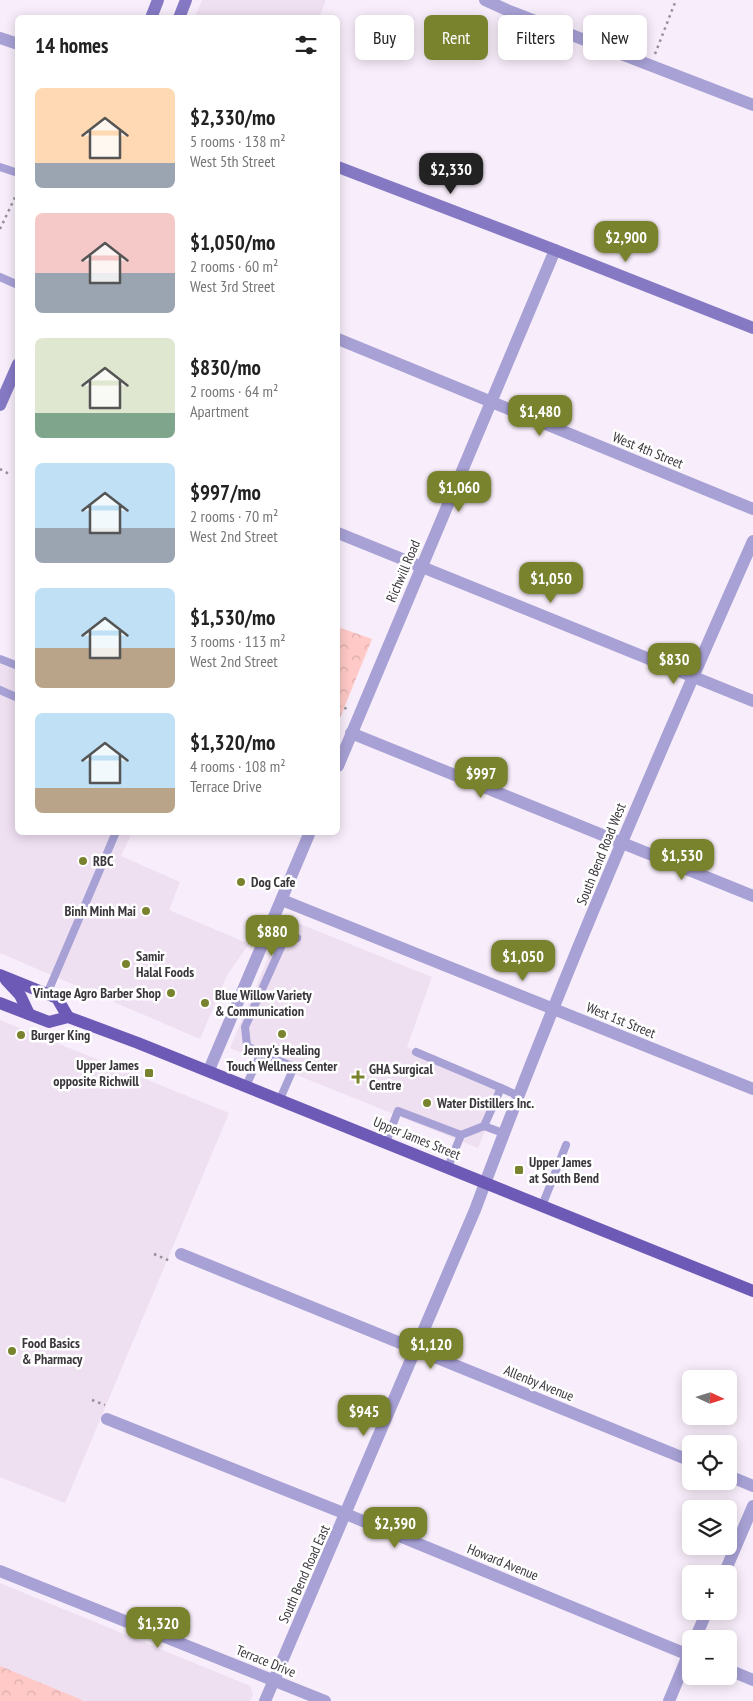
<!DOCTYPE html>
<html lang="en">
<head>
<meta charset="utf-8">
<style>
  body { margin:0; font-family:"PT Sans Narrow",sans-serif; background:#f6f6f6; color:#222; height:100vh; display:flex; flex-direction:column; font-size:19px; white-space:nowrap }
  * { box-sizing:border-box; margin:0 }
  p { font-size:16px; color:#767676 }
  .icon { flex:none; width:28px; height:28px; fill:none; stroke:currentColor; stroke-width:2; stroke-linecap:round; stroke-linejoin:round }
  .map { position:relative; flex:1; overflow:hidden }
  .sheet { position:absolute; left:15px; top:15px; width:325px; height:820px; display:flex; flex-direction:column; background:#fff; border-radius:8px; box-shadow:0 2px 12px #0003 }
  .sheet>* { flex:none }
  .banner { position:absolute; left:355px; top:15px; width:322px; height:45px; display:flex; gap:10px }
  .needle { width:32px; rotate:94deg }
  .tools { position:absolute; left:682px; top:1370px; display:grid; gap:10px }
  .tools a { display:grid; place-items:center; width:55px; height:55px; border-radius:8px; background:#fff; box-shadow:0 2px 12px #0003; font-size:25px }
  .price { position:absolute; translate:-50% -42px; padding:0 11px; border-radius:10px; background:#79822d; color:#fff; font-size:16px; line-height:32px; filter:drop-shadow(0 1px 2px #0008) }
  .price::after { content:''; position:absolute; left:50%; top:30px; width:15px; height:11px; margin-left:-8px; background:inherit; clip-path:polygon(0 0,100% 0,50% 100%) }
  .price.current { background:#222; color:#fff }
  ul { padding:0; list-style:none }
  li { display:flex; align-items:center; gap:15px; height:125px; padding:0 20px }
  li span { display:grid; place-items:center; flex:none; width:140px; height:100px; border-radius:8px; color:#555 }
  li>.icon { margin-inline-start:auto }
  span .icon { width:60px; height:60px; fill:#fffc; stroke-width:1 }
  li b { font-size:21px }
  h2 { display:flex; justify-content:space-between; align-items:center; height:60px; padding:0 20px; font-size:21px }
  .pill { padding:0 18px; border-radius:8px; background:#fff; box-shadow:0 2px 12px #0003; font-size:18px; line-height:45px }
  .pill.current { background:#79822d; color:#fff }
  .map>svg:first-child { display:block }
  .built { fill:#eedff1 }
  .park { fill:url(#park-crowns) }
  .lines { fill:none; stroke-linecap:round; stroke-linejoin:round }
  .path { stroke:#989099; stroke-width:2.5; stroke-dasharray:2.5 4; stroke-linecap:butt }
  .service { stroke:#a7a1d5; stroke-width:8 }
  .minor { stroke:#a7a1d5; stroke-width:12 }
  .tertiary { stroke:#a7a1d5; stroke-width:12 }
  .secondary { stroke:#8579c4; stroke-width:12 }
  .primary { stroke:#6d5ab7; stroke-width:12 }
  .poi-dot { fill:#79822d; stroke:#fff; stroke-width:2 }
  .labels { text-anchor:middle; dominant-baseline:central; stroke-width:5; stroke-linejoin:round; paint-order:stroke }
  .street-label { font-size:14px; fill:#3b373c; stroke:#fff }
  .poi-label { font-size:14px; font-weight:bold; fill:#3b373c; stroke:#fff; text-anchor:start }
</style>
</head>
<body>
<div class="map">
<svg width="753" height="1701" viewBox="0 0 753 1701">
  <defs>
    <pattern id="park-crowns" width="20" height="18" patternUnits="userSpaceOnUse" patternTransform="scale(1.25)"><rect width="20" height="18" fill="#fec9c6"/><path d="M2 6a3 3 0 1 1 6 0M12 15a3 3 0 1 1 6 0" fill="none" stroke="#dbadab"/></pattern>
  </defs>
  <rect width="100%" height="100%" fill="#f8edfa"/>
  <g class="built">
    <polygon points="202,0 326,0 319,17 195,17"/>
    <polygon points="0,664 17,670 18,832 132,833 121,856 180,882 169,910 249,944 227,975 200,1039 0,953"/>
    <polygon points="285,918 432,977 407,1047 503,1088 478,1148 230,1048"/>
    <polygon points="0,1020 229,1113 65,1503 0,1477"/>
    <polygon points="0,1583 250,1686 253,1694 250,1701 0,1701"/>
  </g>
  <g class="park">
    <polygon points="338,627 372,639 338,723"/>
    <polygon points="0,1666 82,1700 82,1701 0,1701"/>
  </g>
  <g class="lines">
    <g class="path">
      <polyline points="655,54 676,0"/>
      <polyline points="0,229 18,191"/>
      <polyline points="0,469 9,474"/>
      <polyline points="338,706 348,709"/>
      <polyline points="154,1254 170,1261"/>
      <polyline points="92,1400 105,1405"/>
    </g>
    <g class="service">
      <polyline points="0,167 18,173"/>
      <polyline points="0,277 18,285"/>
      <polyline points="0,659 18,666"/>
      <polyline points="0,690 18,698"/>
      <polyline points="47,994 116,832"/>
      <polyline points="416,1052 501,1088"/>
      <polyline points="261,1053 247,1046 245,1027 286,936 297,938"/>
      <polyline points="246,1086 261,1053 294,1067 280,1099"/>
      <polyline points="503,1133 484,1126 501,1088 519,1096"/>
      <polyline points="461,1135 484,1126"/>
      <polyline points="386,1142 398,1111 461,1135 448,1167"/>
      <polyline points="542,1206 566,1145"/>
    </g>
    <g class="minor">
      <polyline points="485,0 507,10 753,105"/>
      <polyline points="338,339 753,509"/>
      <polyline points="338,533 753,701"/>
      <polyline points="351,733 753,896"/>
      <polyline points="338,766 555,250"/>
      <polyline points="282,900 753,1089"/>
      <polyline points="209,1070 310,832"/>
      <polyline points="181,1254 691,1461"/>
      <polyline points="107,1419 346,1514 691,1656"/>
      <polyline points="729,1476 753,1486"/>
      <polyline points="0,1571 325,1701"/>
      <polyline points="724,1574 753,1506"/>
      <polyline points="695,1639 707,1611"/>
      <polyline points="729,1670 753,1680"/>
      <path d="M265,1701L475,1210C559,984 655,762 753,541"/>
      <polyline points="669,1701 691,1648"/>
    </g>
    <polyline class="tertiary" points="0,38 18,44"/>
    <g class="secondary">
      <polyline points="151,18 158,0"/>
      <polyline points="179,18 186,0"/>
      <polyline points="338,167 555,250 753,328"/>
      <polyline points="0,405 18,364"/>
    </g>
    <g class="primary">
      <polyline points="0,975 57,998 68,1017"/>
      <polyline points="6,980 20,995 29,1014"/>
      <polyline points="0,1003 49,1022 68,1017 138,1043 753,1291"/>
    </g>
  </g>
  <g class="poi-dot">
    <circle cx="83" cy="861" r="5"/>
    <circle cx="241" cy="882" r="5"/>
    <circle cx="146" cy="911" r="5"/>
    <circle cx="126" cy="964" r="5"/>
    <circle cx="171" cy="993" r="5"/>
    <circle cx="205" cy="1003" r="5"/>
    <circle cx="282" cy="1034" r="5"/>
    <circle cx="21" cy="1035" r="5"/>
    <rect x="144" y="1068" width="10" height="10" rx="2.5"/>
    <path d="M355.5 1069.5h5v5h5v5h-5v5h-5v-5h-5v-5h5z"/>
    <circle cx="427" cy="1103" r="5"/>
    <rect x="514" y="1165" width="10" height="10" rx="2.5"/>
    <circle cx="12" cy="1351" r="5"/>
  </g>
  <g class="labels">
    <g class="street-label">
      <text transform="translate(648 450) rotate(22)">West 4th Street</text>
      <text transform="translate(403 571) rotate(-67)">Richwill Road</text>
      <text transform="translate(601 854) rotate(-68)">South Bend Road West</text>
      <text transform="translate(621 1020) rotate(22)">West 1st Street</text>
      <text transform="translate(417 1138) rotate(22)">Upper James Street</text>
      <text transform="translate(539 1383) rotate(22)">Allenby Avenue</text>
      <text transform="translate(503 1562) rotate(22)">Howard Avenue</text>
      <text transform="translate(304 1574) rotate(-66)">South Bend Road East</text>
      <text transform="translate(266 1661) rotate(22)">Terrace Drive</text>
    </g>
    <g class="poi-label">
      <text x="93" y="861">RBC</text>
      <text x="251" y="882">Dog Cafe</text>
      <text x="136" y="911" text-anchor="end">Binh Minh Mai</text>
      <text x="136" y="956">Samir<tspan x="136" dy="16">Halal Foods</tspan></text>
      <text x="161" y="993" text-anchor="end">Vintage Agro Barber Shop</text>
      <text x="215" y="995">Blue Willow Variety<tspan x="215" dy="16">&amp; Communication</tspan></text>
      <text x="31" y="1035">Burger King</text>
      <text x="282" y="1050" text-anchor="middle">Jenny's Healing<tspan x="282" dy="16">Touch Wellness Center</tspan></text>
      <text x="139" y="1065" text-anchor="end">Upper James<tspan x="139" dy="16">opposite Richwill</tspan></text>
      <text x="369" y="1069">GHA Surgical<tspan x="369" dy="16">Centre</tspan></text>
      <text x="437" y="1103">Water Distillers Inc.</text>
      <text x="529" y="1162">Upper James<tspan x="529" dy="16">at South Bend</tspan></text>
      <text x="22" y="1343">Food Basics<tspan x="22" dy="16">&amp; Pharmacy</tspan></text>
    </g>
  </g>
</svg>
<div class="tools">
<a><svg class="needle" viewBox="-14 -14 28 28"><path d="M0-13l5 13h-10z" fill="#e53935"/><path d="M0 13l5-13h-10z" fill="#767676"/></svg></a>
<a><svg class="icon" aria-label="locate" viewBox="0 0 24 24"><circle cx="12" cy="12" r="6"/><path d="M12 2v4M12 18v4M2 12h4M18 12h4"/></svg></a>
<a><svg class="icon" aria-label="layers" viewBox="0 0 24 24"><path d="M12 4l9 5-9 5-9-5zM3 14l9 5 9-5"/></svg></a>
<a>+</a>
<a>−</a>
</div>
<b class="price current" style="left:451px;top:195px">$2,330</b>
<b class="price" style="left:626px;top:263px">$2,900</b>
<b class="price" style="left:540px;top:437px">$1,480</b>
<b class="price" style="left:459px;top:513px">$1,060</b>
<b class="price" style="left:551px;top:604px">$1,050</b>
<b class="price" style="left:674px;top:685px">$830</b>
<b class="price" style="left:481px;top:799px">$997</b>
<b class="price" style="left:682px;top:881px">$1,530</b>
<b class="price" style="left:272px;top:957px">$880</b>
<b class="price" style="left:523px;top:982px">$1,050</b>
<b class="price" style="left:431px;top:1370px">$1,120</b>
<b class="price" style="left:364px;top:1437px">$945</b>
<b class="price" style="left:395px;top:1549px">$2,390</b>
<b class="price" style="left:158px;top:1649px">$1,320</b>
<div class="banner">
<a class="pill">Buy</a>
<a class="pill current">Rent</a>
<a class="pill">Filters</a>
<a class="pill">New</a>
</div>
<section class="sheet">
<h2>14 homes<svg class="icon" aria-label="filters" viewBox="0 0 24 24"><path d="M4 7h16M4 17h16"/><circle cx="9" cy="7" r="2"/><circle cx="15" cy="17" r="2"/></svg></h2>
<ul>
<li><span style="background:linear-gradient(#ffd9b3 75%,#9aa5b1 0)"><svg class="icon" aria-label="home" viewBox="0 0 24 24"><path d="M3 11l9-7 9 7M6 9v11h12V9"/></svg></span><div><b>$2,330/mo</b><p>5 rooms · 138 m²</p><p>West 5th Street</p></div></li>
<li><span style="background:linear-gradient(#f6c9c9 60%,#9aa5b1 0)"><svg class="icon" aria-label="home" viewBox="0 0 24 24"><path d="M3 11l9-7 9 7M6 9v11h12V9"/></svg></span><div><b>$1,050/mo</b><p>2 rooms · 60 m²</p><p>West 3rd Street</p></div></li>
<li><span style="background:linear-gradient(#dfe7d0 75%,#7fa58c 0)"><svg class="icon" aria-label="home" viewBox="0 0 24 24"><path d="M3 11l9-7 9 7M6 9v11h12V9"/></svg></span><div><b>$830/mo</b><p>2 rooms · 64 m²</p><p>Apartment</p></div></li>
<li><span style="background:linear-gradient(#bfe0f5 65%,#9aa5b1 0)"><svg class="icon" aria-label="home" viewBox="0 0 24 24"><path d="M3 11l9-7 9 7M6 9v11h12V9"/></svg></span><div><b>$997/mo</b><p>2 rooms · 70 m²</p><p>West 2nd Street</p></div></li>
<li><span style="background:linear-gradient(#bfe0f5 60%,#b9a48a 0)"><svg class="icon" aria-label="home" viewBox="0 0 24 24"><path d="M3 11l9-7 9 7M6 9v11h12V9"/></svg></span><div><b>$1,530/mo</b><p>3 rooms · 113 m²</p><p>West 2nd Street</p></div></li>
<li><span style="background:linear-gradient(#bfe0f5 75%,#b9a48a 0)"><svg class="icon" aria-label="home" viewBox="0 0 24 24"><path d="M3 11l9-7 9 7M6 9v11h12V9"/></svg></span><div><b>$1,320/mo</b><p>4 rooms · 108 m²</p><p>Terrace Drive</p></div></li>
</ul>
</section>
</div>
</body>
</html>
